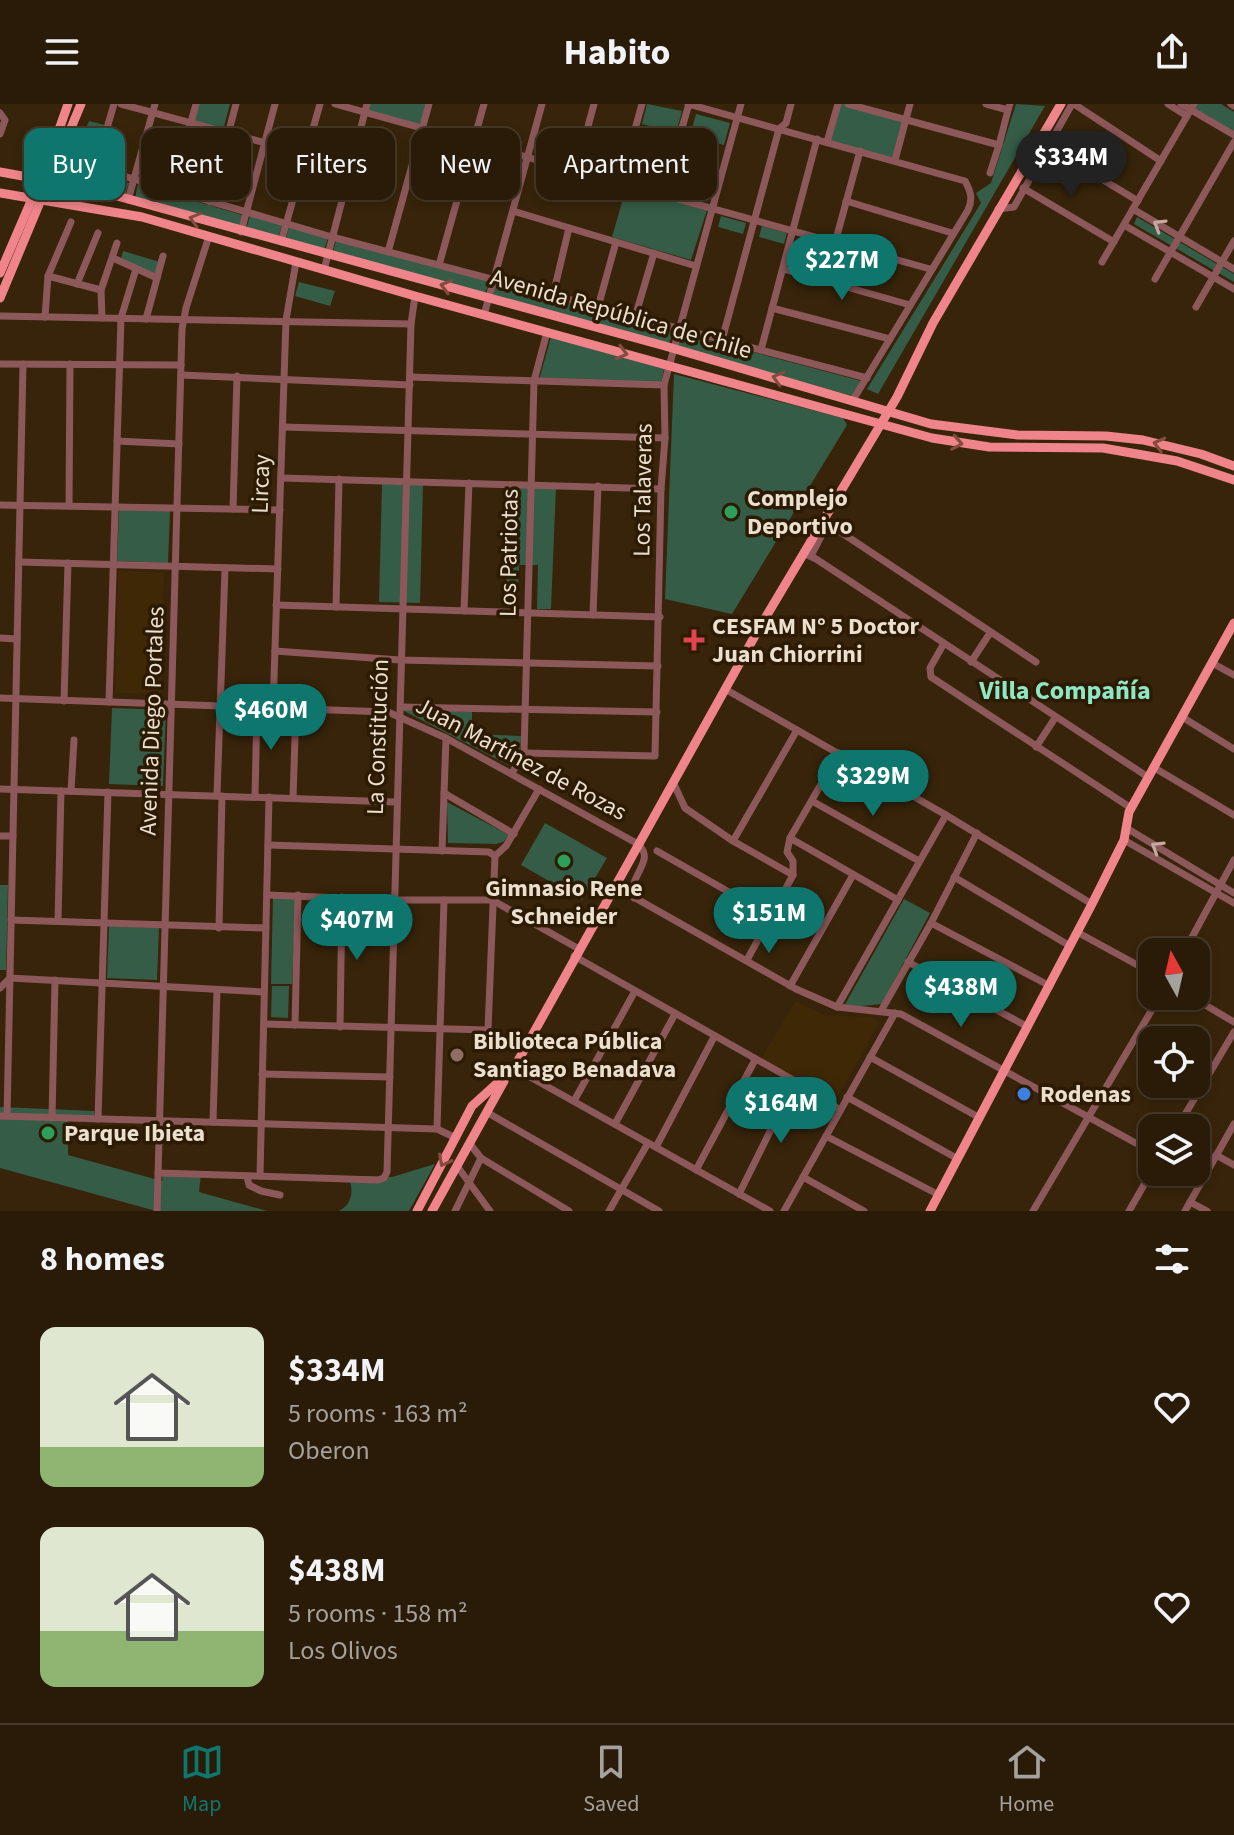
<!DOCTYPE html>
<html lang="en">
<head>
<meta charset="utf-8">
<style>
  body { margin:0; font-family:"Source Sans 3",sans-serif; background:#312412; color:#f1f3f6; height:100vh; display:flex; flex-direction:column; font-size:30px; white-space:nowrap }
  * { box-sizing:border-box; margin:0 }
  p { font-size:26px; color:#a5a19c }
  .icon { flex:none; width:44px; height:44px; fill:none; stroke:currentColor; stroke-width:2; stroke-linecap:round; stroke-linejoin:round }
  .map { position:relative; height:1107px; overflow:hidden }
  .drawer { display:flex; flex-direction:column; background:#291b08; flex:1 }
  .drawer>* { flex:none }
  .hud { position:absolute; left:24px; top:24px; width:800px; height:72px; display:flex; gap:16px }
  .needle { width:52px; rotate:352deg }
  .fabs { position:absolute; left:1138px; top:834px; display:grid; gap:16px }
  .fabs a { display:grid; place-items:center; width:72px; height:72px; border-radius:16px; background:#291b08; box-shadow:0 4px 12px #0003,0 0 0 2px #453929; font-size:40px }
  .price { position:absolute; translate:-50% -68px; padding:0 18px; border-radius:28px; background:#0f766e; color:#fff; font-size:26px; line-height:52px; filter:drop-shadow(0 2px 4px #0008) }
  .price::after { content:''; position:absolute; left:50%; top:48px; width:24px; height:18px; margin-left:-12px; background:inherit; clip-path:polygon(0 0,100% 0,50% 100%) }
  .price.current { background:#222; color:#fff }
  ul { padding:0; list-style:none }
  li { display:flex; align-items:center; gap:24px; height:200px; padding:0 40px }
  li span { display:grid; place-items:center; flex:none; width:224px; height:160px; border-radius:16px; color:#555 }
  li>.icon { margin-inline-start:auto }
  span .icon { width:96px; height:96px; fill:#fffc; stroke-width:1 }
  li b { font-size:34px }
  h2 { display:flex; justify-content:space-between; align-items:center; height:96px; padding:0 40px; font-size:34px }
  .chip { padding:0 28px; border-radius:16px; background:#291b08; box-shadow:0 4px 12px #0003,0 0 0 2px #453929; font-size:28px; line-height:72px }
  .chip.current { background:#0f766e; color:#fff }
  header { display:flex; justify-content:space-between; align-items:center; height:104px; padding:0 40px; background:#291b08; font-size:36px; font-weight:700 }
  .dock { display:flex; justify-content:space-around; align-items:center; height:112px; border-top:2px solid #453929; background:#291b08; font-size:22px; color:#a5a19c }
  .dock a { display:grid; justify-items:center; gap:4px }
  .dock .current { color:#0f766e }
  .map>svg:first-child { display:block }
  .built { fill:#3f2805 }
  .green { fill:#345c46 }
  .lines { fill:none; stroke-linecap:round; stroke-linejoin:round }
  .minor { stroke:#8c585a; stroke-width:7 }
  .major { stroke:#ef858a; stroke-width:9 }
  .oneway { stroke:#844b3f }
  .oneway2 { stroke:#c5a9a1 }
  .leisure-dot { fill:#2e9e5b; stroke:#2c1b02; stroke-width:3 }
  .health-dot { fill:#e0444e; stroke:#2c1b02; stroke-width:3 }
  .education-dot { fill:#8d6e63; stroke:#2c1b02; stroke-width:3 }
  .shop-dot { fill:#3f7fe0; stroke:#2c1b02; stroke-width:3 }
  .labels { text-anchor:middle; dominant-baseline:central; stroke-width:7; stroke-linejoin:round; paint-order:stroke }
  .street-label { font-size:24px; fill:#ebdfd0; stroke:#2c1b02 }
  .poi-label { font-size:24px; font-weight:bold; fill:#ebdfd0; stroke:#2c1b02; text-anchor:start }
  .neighbourhood-label { font-size:26px; font-weight:bold; fill:#8fe8c5; stroke:#2c1b02 }
</style>
</head>
<body>
<header><svg class="icon" aria-label="menu" viewBox="0 0 24 24"><path d="M4 6h16M4 12h16M4 18h16"/></svg>Habito<svg class="icon" aria-label="share" viewBox="0 0 24 24"><path d="M12 15V3M7 8l5-5 5 5M5 13v7h14v-7"/></svg></header>
<div class="map">
<svg width="1234" height="1107" viewBox="0 0 1234 1107">
  <rect width="100%" height="100%" fill="#37240a"/>
  <g class="built">
    <polygon points="118,467 164,468 161,590 115,589"/>
    <polygon points="795,897 825,911 870,913 880,918 834,999 761,955"/>
  </g>
  <g class="green">
    <polygon points="196,0 230,0 204,97 173,87"/>
    <polygon points="369,0 429,0 423,25 367,9"/>
    <polygon points="647,0 682,7 676,29 642,20"/>
    <polygon points="838,0 848,0 903,16 892,56 827,38"/>
    <polygon points="1016,0 1045,2 878,290 867,285 981,99 976,89 991,79"/>
    <polygon points="1186,0 1221,0 1234,8 1234,28"/>
    <polygon points="696,10 730,19 724,41 690,32"/>
    <polygon points="89,17 105,21 89,70 70,65"/>
    <polygon points="97,69 129,79 125,91 92,82"/>
    <polygon points="138,80 242,111 239,123 135,95"/>
    <polygon points="626,84 707,106 691,156 612,133"/>
    <polygon points="250,112 282,121 278,134 246,125"/>
    <polygon points="721,112 746,119 743,130 718,123"/>
    <polygon points="1137,113 1234,170 1234,178 1134,120"/>
    <polygon points="762,122 787,129 784,140 759,133"/>
    <polygon points="289,123 328,134 324,146 286,135"/>
    <polygon points="336,137 490,177 485,189 333,148"/>
    <polygon points="123,147 160,158 155,175 120,159"/>
    <polygon points="299,178 335,187 330,202 295,192"/>
    <polygon points="496,179 674,227 669,239 493,191"/>
    <polygon points="682,229 861,277 852,292 677,242"/>
    <polygon points="551,233 664,265 661,279 539,276"/>
    <polygon points="674,270 843,314 847,321 732,510 665,495"/>
    <polygon points="382,380 423,381 420,499 379,498"/>
    <polygon points="511,382 556,383 551,505 537,505 538,461 519,461 517,503 505,502"/>
    <polygon points="119,406 170,407 168,459 117,457"/>
    <polygon points="112,604 166,606 163,682 109,680"/>
    <polygon points="405,604 472,608 472,630 521,632 520,647 510,662 404,607"/>
    <polygon points="447,698 509,731 503,738 496,740 448,739"/>
    <polygon points="545,719 607,754 582,796 521,761"/>
    <polygon points="0,781 8,781 6,866 0,866"/>
    <polygon points="273,792 296,793 292,880 271,880"/>
    <polygon points="904,795 930,809 882,900 843,904"/>
    <polygon points="109,822 159,824 157,876 107,874"/>
    <polygon points="272,882 289,882 288,914 271,913"/>
    <polygon points="0,1003 94,1007 95,1012 68,1011 68,1051 162,1077 163,1069 201,1069 199,1088 267,1107 156,1107 0,1064"/>
    <path d="M435,1060L409,1107H339C353,1100 354,1085 348,1072L392,1073Z"/>
  </g>
  <g class="lines">
    <g class="minor">
      <polyline points="121,0 306,50"/>
      <polyline points="335,0 930,165"/>
      <path d="M688,0L965,77C971,88 973,95 968,106L853,296"/>
      <polyline points="848,0 999,41 990,69"/>
      <polyline points="986,0 1008,6 1010,0"/>
      <polyline points="1074,0 1161,57"/>
      <polyline points="1168,0 1187,12"/>
      <polyline points="1181,0 1234,31"/>
      <polyline points="1231,0 1234,2"/>
      <polyline points="0,9 5,16 0,30"/>
      <polyline points="827,38 838,0"/>
      <polyline points="999,41 1008,6"/>
      <polyline points="1047,42 1138,97"/>
      <polyline points="895,56 910,0"/>
      <polyline points="98,62 103,66 332,133 867,274"/>
      <polyline points="576,67 594,0"/>
      <polyline points="620,79 642,0"/>
      <polyline points="88,84 98,62 98,55 114,0"/>
      <polyline points="1023,84 1114,138"/>
      <polyline points="172,87 196,0"/>
      <polyline points="662,91 689,0"/>
      <polyline points="128,96 155,0"/>
      <polyline points="846,97 952,129"/>
      <polyline points="210,98 236,0"/>
      <polyline points="998,105 1014,103 1072,0"/>
      <polyline points="1133,105 1234,165"/>
      <polyline points="513,107 696,162"/>
      <polyline points="71,118 48,172 101,186 102,214"/>
      <polyline points="1124,121 1234,185"/>
      <polyline points="241,128 275,0"/>
      <polyline points="281,138 320,0"/>
      <polyline points="835,139 860,47"/>
      <polyline points="388,148 429,0"/>
      <polyline points="113,154 157,174"/>
      <polyline points="1102,158 1194,0"/>
      <polyline points="439,161 484,0"/>
      <polyline points="783,165 910,201"/>
      <polyline points="324,166 367,0"/>
      <polyline points="1155,175 1234,38"/>
      <polyline points="77,180 98,129"/>
      <polyline points="101,186 117,139"/>
      <polyline points="553,191 569,124"/>
      <polyline points="598,203 616,138"/>
      <polyline points="1196,203 1234,137"/>
      <polyline points="772,204 890,235"/>
      <polyline points="484,211 542,0"/>
      <polyline points="0,212 411,220"/>
      <polyline points="45,213 48,172"/>
      <polyline points="635,213 654,149"/>
      <polyline points="146,215 163,152"/>
      <polyline points="722,236 779,25 786,19 791,0"/>
      <polyline points="761,246 817,35"/>
      <polyline points="0,260 181,261"/>
      <polyline points="181,271 410,281"/>
      <polyline points="410,273 664,281"/>
      <polyline points="283,323 665,334"/>
      <polyline points="117,337 179,340"/>
      <polyline points="281,374 661,385"/>
      <polyline points="0,401 280,406"/>
      <polyline points="69,402 70,260"/>
      <polyline points="233,405 237,272"/>
      <polyline points="803,449 816,455 1148,673"/>
      <polyline points="811,452 826,423 833,423 1036,558"/>
      <polyline points="19,458 278,465"/>
      <polyline points="276,501 660,513"/>
      <polyline points="336,503 339,375"/>
      <polyline points="464,507 469,379"/>
      <polyline points="593,511 598,382"/>
      <polyline points="0,534 17,535"/>
      <polyline points="943,541 930,564 931,573 1131,704"/>
      <polyline points="275,547 400,556 658,562"/>
      <polyline points="971,558 990,529"/>
      <polyline points="1212,559 1234,571"/>
      <polyline points="725,585 946,711 1092,800"/>
      <path d="M0,594L388,608L446,634L638,740C657,757 627,771 634,794"/>
      <polyline points="64,597 68,459"/>
      <polyline points="109,598 121,214 136,165"/>
      <polyline points="401,603 657,608"/>
      <polyline points="273,604 286,216 296,158"/>
      <polyline points="1182,613 1234,645"/>
      <polyline points="1036,643 1055,614"/>
      <polyline points="524,649 655,652 661,385 665,334 664,281 741,0"/>
      <polyline points="1153,663 1234,711"/>
      <polyline points="512,669 524,649 534,277 547,228"/>
      <polyline points="673,678 685,704 733,737 793,771"/>
      <polyline points="0,685 396,698"/>
      <polyline points="71,687 74,636"/>
      <polyline points="444,689 514,730"/>
      <polyline points="217,691 225,465"/>
      <polyline points="255,693 257,603"/>
      <polyline points="293,694 296,604"/>
      <polyline points="812,697 919,757"/>
      <polyline points="1128,725 1234,789"/>
      <polyline points="0,732 13,732"/>
      <polyline points="790,734 898,796"/>
      <polyline points="1124,736 1234,799"/>
      <polyline points="733,737 797,626"/>
      <polyline points="268,741 489,748 495,752"/>
      <polyline points="442,747 446,634"/>
      <polyline points="657,747 771,812"/>
      <polyline points="954,773 1070,842"/>
      <polyline points="614,782 796,885 837,903 901,910 1152,1048"/>
      <polyline points="267,791 393,796 492,796 579,845"/>
      <polyline points="11,816 266,824"/>
      <polyline points="58,817 61,687"/>
      <polyline points="931,819 1050,882"/>
      <polyline points="219,824 222,692"/>
      <polyline points="1077,828 1152,869"/>
      <polyline points="1184,848 1234,756"/>
      <polyline points="574,852 795,977 840,1006"/>
      <polyline points="747,856 793,771 793,757 787,748 790,734 839,649"/>
      <polyline points="908,858 1028,923"/>
      <polyline points="790,882 853,771"/>
      <polyline points="0,884 10,874 264,888"/>
      <polyline points="1190,892 1234,918"/>
      <polyline points="837,903 946,711"/>
      <polyline points="881,907 931,819 977,729"/>
      <polyline points="264,920 488,926 524,945"/>
      <polyline points="295,921 298,791"/>
      <polyline points="340,923 342,793"/>
      <polyline points="488,926 495,752 506,742 539,685"/>
      <polyline points="870,953 980,1014"/>
      <polyline points="514,964 770,1107"/>
      <polyline points="262,970 390,973"/>
      <polyline points="847,993 958,1055"/>
      <polyline points="574,997 635,887"/>
      <polyline points="488,1009 659,1107"/>
      <polyline points="0,1012 437,1025 456,1034"/>
      <polyline points="7,1012 23,260"/>
      <polyline points="52,1014 55,876"/>
      <polyline points="98,1015 108,688"/>
      <polyline points="213,1018 217,886"/>
      <polyline points="615,1020 675,910"/>
      <polyline points="1177,1024 1234,928"/>
      <polyline points="437,1025 444,796"/>
      <polyline points="826,1032 939,1091"/>
      <polyline points="470,1040 481,1054 569,1107"/>
      <polyline points="656,1043 714,933"/>
      <polyline points="1216,1051 1234,1061"/>
      <polyline points="457,1062 490,1107"/>
      <polyline points="696,1066 755,956"/>
      <polyline points="1190,1068 1202,1074"/>
      <polyline points="158,1069 378,1076 384,1074 387,1068 411,220 415,192"/>
      <polyline points="247,1072 249,1081 261,1087 280,1091"/>
      <polyline points="260,1072 269,693"/>
      <polyline points="803,1073 864,1107"/>
      <polyline points="739,1090 795,977"/>
      <polyline points="1190,1098 1207,1107"/>
      <polyline points="157,1107 182,225 186,204 209,132"/>
      <polyline points="455,1107 481,1054"/>
      <polyline points="609,1107 648,1039"/>
      <polyline points="784,1107 895,909"/>
      <polyline points="1033,1107 1160,892"/>
      <polyline points="1129,1107 1152,1067"/>
      <polyline points="1185,1107 1234,1020"/>
    </g>
    <g class="major">
      <polyline points="0,68 88,84 665,242 931,320 1018,331 1106,332 1143,336 1201,350 1234,362"/>
      <polyline points="0,89 142,113 415,192 932,334 989,343 1103,344 1177,357 1234,376"/>
      <polyline points="0,169 47,60 68,0"/>
      <polyline points="0,194 81,0"/>
      <polyline points="417,1107 472,1002 514,964 761,521 897,293 933,219 1061,0"/>
      <polyline points="432,1107 504,977"/>
      <polyline points="930,1107 1092,800 1124,736 1129,708 1234,519"/>
    </g>
  </g>
  <defs><path id="oneway-chevron" d="M-2-3.5L2.5 0L-2 3.5" fill="none" stroke-width="1.6" stroke-linecap="round" stroke-linejoin="round" transform="scale(2)"/></defs>
  <g class="oneway">
    <use href="#oneway-chevron" transform="translate(195 115) rotate(-164)"/>
    <use href="#oneway-chevron" transform="translate(446 182) rotate(-165)"/>
    <use href="#oneway-chevron" transform="translate(622 249) rotate(15)"/>
    <use href="#oneway-chevron" transform="translate(778 274) rotate(-164)"/>
    <use href="#oneway-chevron" transform="translate(957 339) rotate(10)"/>
    <use href="#oneway-chevron" transform="translate(1159 340) rotate(-166)"/>
    <use href="#oneway-chevron" transform="translate(444 1057) rotate(118)"/>
  </g>
  <g class="oneway2">
    <use href="#oneway-chevron" transform="translate(1159 121) rotate(-149)"/>
    <use href="#oneway-chevron" transform="translate(1157 743) rotate(-148)"/>
  </g>
  <g class="leisure-dot">
    <circle cx="731" cy="408" r="8"/>
    <circle cx="564" cy="757" r="8"/>
    <circle cx="48" cy="1029" r="8"/>
  </g>
  <path class="health-dot" d="M690 524h8v8h8v8h-8v8h-8v-8h-8v-8h8z"/>
  <circle class="education-dot" cx="457" cy="951" r="8"/>
  <circle class="shop-dot" cx="1024" cy="990" r="8"/>
  <g class="labels">
    <g class="street-label">
      <text transform="translate(621 210) rotate(16)">Avenida República de Chile</text>
      <text transform="translate(261 380) rotate(-88)">Lircay</text>
      <text transform="translate(643 386) rotate(-89)">Los Talaveras</text>
      <text transform="translate(509 449) rotate(-89)">Los Patriotas</text>
      <text transform="translate(152 617) rotate(-88)">Avenida Diego Portales</text>
      <text transform="translate(378 633) rotate(-88)">La Constitución</text>
      <text transform="translate(521 655) rotate(28)">Juan Martínez de Rozas</text>
    </g>
    <g class="poi-label">
      <text x="747" y="394">Complejo<tspan x="747" dy="28">Deportivo</tspan></text>
      <text x="712" y="522">CESFAM N° 5 Doctor<tspan x="712" dy="28">Juan Chiorrini</tspan></text>
      <text x="564" y="784" text-anchor="middle">Gimnasio Rene<tspan x="564" dy="28">Schneider</tspan></text>
      <text x="473" y="937">Biblioteca Pública<tspan x="473" dy="28">Santiago Benadava</tspan></text>
      <text x="1040" y="990">Rodenas</text>
      <text x="64" y="1029">Parque Ibieta</text>
    </g>
    <g class="neighbourhood-label">
      <text x="1065" y="586">Villa Compañía</text>
    </g>
  </g>
</svg>
<div class="fabs">
<a><svg class="needle" viewBox="-14 -14 28 28"><path d="M0-13l5 13h-10z" fill="#e53935"/><path d="M0 13l5-13h-10z" fill="#a5a19c"/></svg></a>
<a><svg class="icon" aria-label="locate" viewBox="0 0 24 24"><circle cx="12" cy="12" r="6"/><path d="M12 2v4M12 18v4M2 12h4M18 12h4"/></svg></a>
<a><svg class="icon" aria-label="layers" viewBox="0 0 24 24"><path d="M12 4l9 5-9 5-9-5zM3 14l9 5 9-5"/></svg></a>
</div>
<b class="price current" style="left:1071px;top:95px">$334M</b>
<b class="price" style="left:842px;top:198px">$227M</b>
<b class="price" style="left:271px;top:648px">$460M</b>
<b class="price" style="left:873px;top:714px">$329M</b>
<b class="price" style="left:769px;top:851px">$151M</b>
<b class="price" style="left:357px;top:858px">$407M</b>
<b class="price" style="left:961px;top:925px">$438M</b>
<b class="price" style="left:781px;top:1041px">$164M</b>
<div class="hud">
<a class="chip current">Buy</a>
<a class="chip">Rent</a>
<a class="chip">Filters</a>
<a class="chip">New</a>
<a class="chip">Apartment</a>
</div>
</div>
<section class="drawer">
<h2>8 homes<svg class="icon" aria-label="filters" viewBox="0 0 24 24"><path d="M4 7h16M4 17h16"/><circle cx="9" cy="7" r="2"/><circle cx="15" cy="17" r="2"/></svg></h2>
<ul>
<li><span style="background:linear-gradient(#dfe7d0 75%,#8fb573 0)"><svg class="icon" aria-label="home" viewBox="0 0 24 24"><path d="M3 11l9-7 9 7M6 9v11h12V9"/></svg></span><div><b>$334M</b><p>5 rooms · 163 m²</p><p>Oberon</p></div><svg class="icon" aria-label="heart" viewBox="0 0 24 24"><path d="M12 20l-8-8c-3-5 5-10 8-4 3-6 11-1 8 4z"/></svg></li>
<li><span style="background:linear-gradient(#dfe7d0 65%,#8fb573 0)"><svg class="icon" aria-label="home" viewBox="0 0 24 24"><path d="M3 11l9-7 9 7M6 9v11h12V9"/></svg></span><div><b>$438M</b><p>5 rooms · 158 m²</p><p>Los Olivos</p></div><svg class="icon" aria-label="heart" viewBox="0 0 24 24"><path d="M12 20l-8-8c-3-5 5-10 8-4 3-6 11-1 8 4z"/></svg></li>
</ul>
</section>
<nav class="dock">
<a class="current"><svg class="icon" aria-label="map" viewBox="0 0 24 24"><path d="M3 6l6-2 6 2 6-2v14l-6 2-6-2-6 2zM9 4v14M15 6v14"/></svg>Map</a>
<a><svg class="icon" aria-label="saved" viewBox="0 0 24 24"><path d="M7 4h10v16l-5-4-5 4z"/></svg>Saved</a>
<a><svg class="icon" aria-label="home" viewBox="0 0 24 24"><path d="M3 11l9-7 9 7M6 9v11h12V9"/></svg>Home</a>
</nav>
</body>
</html>
